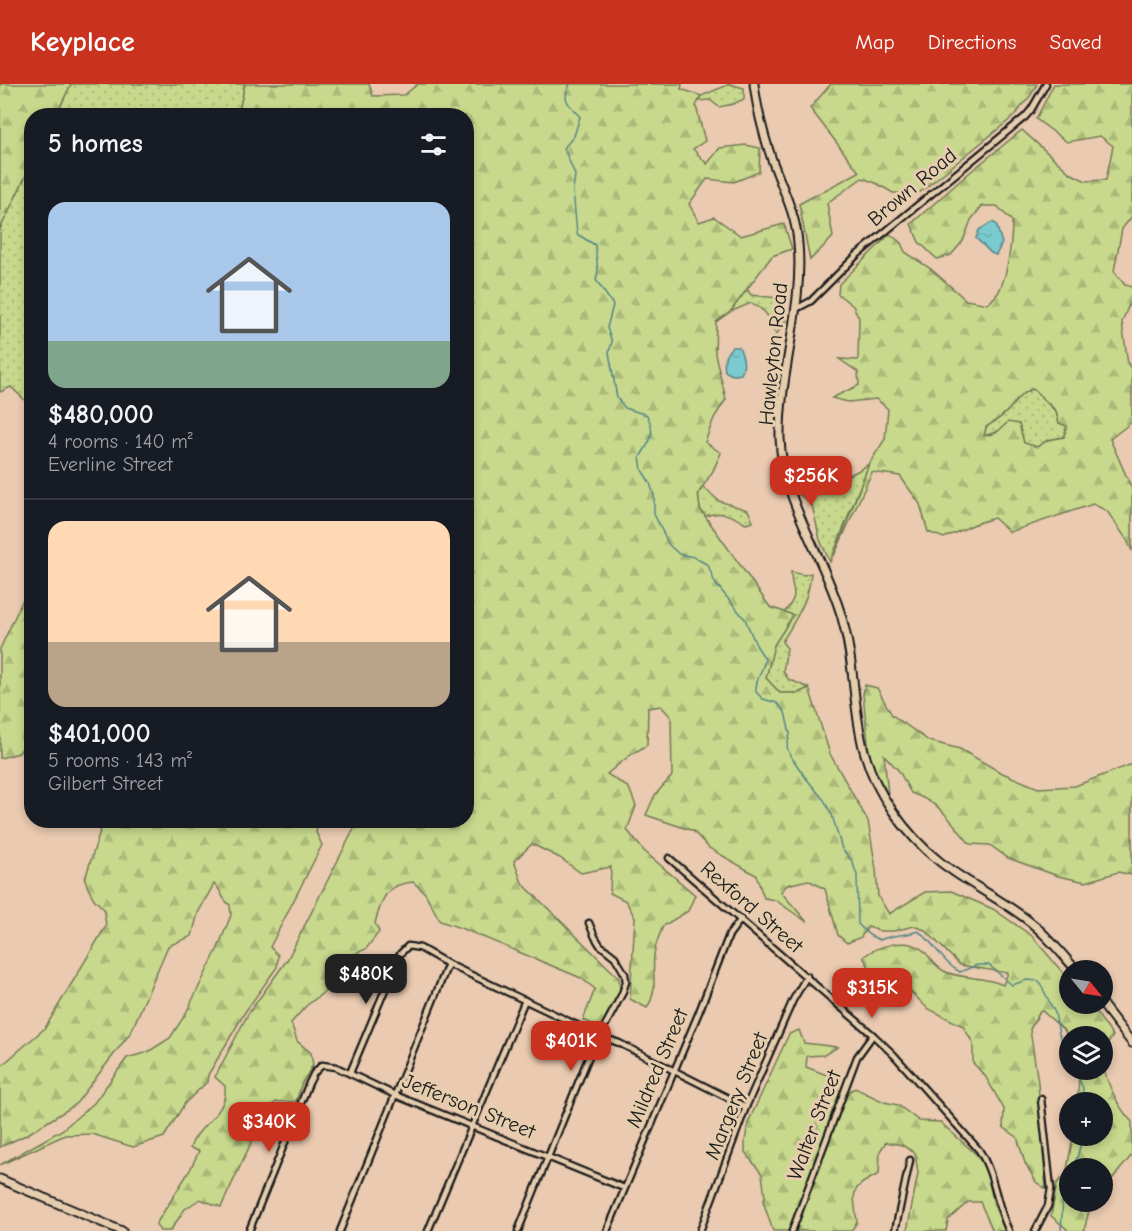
<!DOCTYPE html>
<html lang="en">
<head>
<meta charset="utf-8">
<style>
  body { margin:0; font-family:"Comic Neue",sans-serif; background:#20242c; color:#f1f3f6; height:100vh; display:flex; flex-direction:column; font-size:22px; white-space:nowrap }
  * { box-sizing:border-box; margin:0 }
  p { font-size:20px; color:#9ea1a6 }
  .icon { flex:none; width:33px; height:33px; fill:none; stroke:currentColor; stroke-width:2; stroke-linecap:round; stroke-linejoin:round }
  .map { position:relative; flex:1; overflow:hidden }
  .drawer { position:absolute; left:24px; top:24px; width:450px; height:720px; display:flex; flex-direction:column; background:#171b24; border-radius:24px; box-shadow:0 3px 9px #0003 }
  .drawer>* { flex:none }
  .needle { width:39px; rotate:120deg }
  .controls { position:absolute; left:1059px; top:876px; display:grid; gap:12px }
  .controls a { display:grid; place-items:center; width:54px; height:54px; border-radius:50%; background:#171b24; box-shadow:0 3px 9px #0003; font-size:30px }
  .price { position:absolute; translate:-50% -51px; padding:0 14px; border-radius:12px; background:#c8321e; color:#fff; font-size:20px; line-height:39px; filter:drop-shadow(0 2px 3px #0008) }
  .price::after { content:''; position:absolute; left:50%; top:36px; width:18px; height:14px; margin-left:-9px; background:inherit; clip-path:polygon(0 0,100% 0,50% 100%) }
  .price.active { background:#222; color:#fff }
  ul { padding:0; list-style:none }
  li { display:grid; align-content:center; gap:12px; height:318px; padding:0 24px }
  li+li { border-top:2px solid #363941 }
  li span { display:grid; place-items:center; height:186px; border-radius:18px; color:#555 }
  li>.icon { margin-inline-start:auto }
  span .icon { width:108px; height:108px; fill:#fffc; stroke-width:1 }
  li b { font-size:26px }
  h2 { display:flex; justify-content:space-between; align-items:center; height:72px; padding:0 24px; font-size:26px }
  header { display:flex; align-items:center; gap:36px; box-sizing:border-box; height:84px; padding:0 30px; background:#c8321e; color:#fff }
  header strong { font-size:28px }
  nav { display:flex; gap:33px; margin-inline-start:auto; font-size:21px }
  .map>svg:first-child { display:block }
  .grass { fill:url(#grass-dots); stroke:#727a54; stroke-width:1.5 }
  .forest { fill:url(#forest-firs); stroke:#727a54; stroke-width:1.5; fill-rule:evenodd }
  .water { fill:url(#water-ripples); stroke:#548588; stroke-width:1.5 }
  .lines { fill:none; stroke-linecap:round; stroke-linejoin:round }
  .stream { stroke:#548588; stroke-width:1.5 }
  .street-casing { stroke:#1c1c1c; stroke-width:9 }
  .secondary-casing { stroke:#1c1c1c; stroke-width:11 }
  .street { stroke:#e6cdae; stroke-width:4.5 }
  .secondary { stroke:#e6cdae; stroke-width:7 }
  .labels { text-anchor:middle; dominant-baseline:central; stroke-width:6; stroke-linejoin:round; paint-order:stroke }
  .street-label { font-size:21px; fill:#1c1c1c; stroke:#e6cdae }
</style>
</head>
<body>
<header>
<strong>Keyplace</strong>
<nav><a>Map</a><a>Directions</a><a>Saved</a></nav>
</header>
<div class="map">
<svg width="1132" height="1147" viewBox="0 0 1132 1147">
  <defs>
    <pattern id="grass-dots" width="8" height="8" patternUnits="userSpaceOnUse" patternTransform="scale(1.5)"><rect width="8" height="8" fill="#c8d98d"/><path d="M2 2h.1M6 6h.1" fill="none" stroke="#abba79" stroke-width="1.8" stroke-linecap="round"/></pattern>
    <pattern id="forest-firs" width="22" height="20" patternUnits="userSpaceOnUse" patternTransform="scale(1.5)"><rect width="22" height="20" fill="#c8d98d"/><path d="M5 1l3.5 6h-7zM16 11l3.5 6h-7z" fill="#abba79"/></pattern>
    <pattern id="water-ripples" width="26" height="14" patternUnits="userSpaceOnUse" patternTransform="scale(1.5)"><rect width="26" height="14" fill="#79cbd0"/><path d="M2 4q2-2 4 0t4 0M15 11q2-2 4 0t4 0" fill="none" stroke="#68aeb2"/></pattern>
  </defs>
  <rect width="100%" height="100%" fill="#eacab0"/>
  <filter id="ink" filterUnits="userSpaceOnUse"><feTurbulence type="fractalNoise" baseFrequency=".0167" numOctaves="2"/><feDisplacementMap in="SourceGraphic" scale="12" xChannelSelector="R" yChannelSelector="G"/><feConvolveMatrix kernelMatrix="1 2 1 2 8 2 1 2 1" color-interpolation-filters="sRGB"/></filter>
  <g filter="url(#ink)">
    <g class="grass">
      <polygon points="71,0 245,0 238,31 56,32"/>
      <polygon points="730,0 744,4 744,15 733,20 719,23 710,16 698,17 701,12"/>
      <polygon points="31,81 31,322 11,303 0,308 0,145"/>
      <path d="M747,205L751,211L778,214L784,217L786,236L776,251C770,235 767,226 751,219L730,228Z"/>
      <path d="M1033,305L1056,328L1059,339L1067,342L1064,353L1048,356L1037,363L1024,359L1019,340L984,352L986,343C994,338 1004,332 1010,324C1018,315 1021,308 1033,305Z"/>
      <path d="M802,378L812,384L821,394C845,394 849,393 869,380L830,478L820,456L812,421L798,409L790,385Z"/>
      <path d="M703,403L719,417L748,426L753,438L746,440C731,431 722,426 705,432L700,425L698,410Z"/>
      <path d="M791,488L804,491L811,489C809,517 796,534 782,558L787,564L783,587L788,595L809,604L798,609H780L766,594L774,561L793,531L784,529C801,508 791,510 791,488Z"/>
    </g>
    <g class="forest">
      <polygon points="0,0 71,0 56,31 32,32 31,81 0,145"/>
      <path d="M245,0H369L373,12L404,11L418,0H682L681,5L701,12L696,22L705,57L693,65L707,80L720,64L746,61L760,64L759,88L734,98L707,95L689,120L699,138L714,133L741,152L784,140L792,165L772,172L730,228L716,238L715,270L726,315L714,334L705,358L721,369L713,387L698,410L700,425L770,523L793,531L774,561L766,594L780,609H798L809,604L830,670L868,737L876,785L878,812L889,830L925,808L951,807L993,825L1032,852L1069,896L1070,920H1090L1113,952C1110,956 1104,963 1103,968C1099,987 1119,1025 1132,1038V1071L1103,1106L1102,1084H1070V1118H1091L1084,1147H1066L1067,1145L1051,1132L1057,1099L1066,1091L1073,1052H1102V1018H1078L1079,986H1102V952H1070L1069,958L1065,947L1041,926L1030,945L1038,999L1046,1105L1036,1098L1025,1079L1017,1053L1003,1043L1004,1025L985,992L973,979V959L963,942L927,924L909,906L875,893L863,873C876,862 905,854 920,864C929,870 934,882 944,887C957,895 984,892 1003,901L1008,889L960,881L925,846L914,842L894,847H880L868,843L861,853L847,859L838,851L825,805L808,796L787,801L781,808L807,838L775,816L764,814L756,791L709,764L693,747L646,731L655,711L672,692L671,633L661,622L648,624L647,661L629,672L607,690L629,704L636,722L627,746L644,767L695,811L688,827L663,842C660,850 656,858 655,866C650,887 660,903 647,924L630,915L635,834L626,817L610,809L611,783L581,789L560,774L532,760L514,777L522,799L619,894L620,907L602,944L583,936L595,905L581,894L466,846L440,837L425,809L413,798C385,800 382,815 375,839L379,848L366,865L345,874L328,905L306,922L291,939L297,957L311,969L313,981L302,999L296,1017L276,1018L267,1025L221,1123L200,1115L185,1125L170,1147H160L156,1140L190,1086L199,1067L190,1064C197,1040 228,1032 225,1002L215,993L248,930L287,876L358,737L466,736V32L238,31Z"/>
      <polygon points="831,0 1037,0 1031,11 1013,33 919,109 893,109 876,99 862,94 827,119 833,153 810,176 799,120 859,88 810,24"/>
      <path d="M1054,0H1132V132L1122,145L1114,187L1125,201L1132,203V218H1130L1122,238L1128,280L1132,286V338L1110,355L1132,405V467L1127,456L1107,427L1093,420L1010,448L994,434L975,440L944,454L928,448L920,420L900,392L872,388L834,472L869,380L885,355L888,325L876,315L848,318L832,314L859,301L858,288L839,275L858,276L859,234L853,222L838,210L839,200L890,150L901,159L905,168L931,185L966,216L988,220C991,217 995,213 998,209C1008,192 1012,156 1012,137L997,122H982L971,136L963,157L951,171L937,175L919,158L911,140L969,89L1022,46L1070,89L1086,97L1106,96L1113,62L1100,52L1067,58L1036,35ZM1033,305L1056,327L1059,339L1067,342L1064,353L1048,356L1037,363L1024,359L1019,340L1008,338L996,349L984,352L986,343C994,338 1004,332 1010,324C1018,315 1021,308 1033,305Z"/>
      <polygon points="31,498 31,649 19,669 0,674 0,565"/>
      <path d="M865,601L877,604L892,631L929,657L960,665L1000,688L1038,704L1075,702L1132,680V791L1118,788L1086,798L1058,792L1008,774L990,761L970,760C949,736 943,720 911,709L899,687L884,671L888,710L870,678L863,610Z"/>
      <path d="M103,737H319L316,748L322,761L270,863L278,871L277,883L245,928L208,991L207,998L185,1019L164,1053L133,1063L92,1050L65,1051L0,1081L62,1046L94,1019L127,974L148,968L170,954L185,931L218,864L231,831L230,821C220,814 223,807 214,800L198,829L192,852L168,862L131,948L75,1021L26,1051L0,1063V983L45,944L106,842L104,825L94,815L88,804L85,795Z"/>
      <path d="M799,946L804,959L838,963L824,971L807,972L806,983L837,995V1006L850,1007L855,1004L884,1018L898,1021L919,1037L940,1038L978,1072L986,1085L994,1121L1005,1147H993L980,1118H968L948,1136L946,1147H907L918,1089L915,1069L902,1061L886,1058L880,1067L879,1090C849,1104 853,1107 857,1138L851,1147H773L763,1117L765,1113L762,1090L745,1068V1057L748,1039L789,950Z"/>
    </g>
    <g class="water">
      <polygon points="992,138 996,140 1002,159 996,171 991,169 976,154 979,146"/>
      <path d="M732,263H739C743,272 746,281 741,290C734,292 730,291 725,287C723,276 725,270 732,263Z"/>
    </g>
    <g class="lines">
      <g class="stream">
        <path d="M570,0C561,18 569,19 580,33L574,52L564,64L575,91L573,106L577,150L595,161L598,187L596,196L613,221L607,244L612,258L609,268L617,314L625,324L647,331C656,349 651,357 640,373L642,386L650,399L654,411V430L669,461L679,470L694,473L708,481L715,499L745,535L756,561L765,575C763,588 755,594 756,608L763,615L777,619L785,628L790,650L787,663L790,671L805,693L824,716L832,731L842,765L852,777L857,791L858,840L869,851L880,856C892,850 906,852 918,847C935,858 941,878 960,888L977,881H989L1012,901L1027,896L1039,897L1055,929L1059,950L1070,972"/>
        <polyline points="1075,986 1083,1004 1082,1018"/>
        <polyline points="1074,1084 1083,1052"/>
        <polyline points="1061,1147 1063,1113 1070,1095"/>
      </g>
      <defs>
        <g id="street">
          <polyline points="796,225 811,217 857,171 1025,33 1031,26 1046,0"/>
          <path d="M669,774L873,951L894,971L979,1066C995,1091 996,1121 1009,1147"/>
          <polyline points="350,989 400,870 408,862 420,864 448,880 600,952 619,959 746,1023"/>
          <polyline points="249,1147 309,999 314,989 322,981 336,983 395,1011 624,1104"/>
          <polyline points="340,1147 448,880"/>
          <polyline points="428,1147 525,916"/>
          <polyline points="518,1147 589,972 622,910 626,898 625,890 615,873 600,861 595,853 589,839"/>
          <polyline points="607,1147 699,928 729,851 741,835"/>
          <polyline points="700,1147 746,1023 793,916 807,892"/>
          <polyline points="792,1147 857,973 873,951"/>
          <polyline points="895,1147 910,1076"/>
          <polyline points="1035,1147 1048,1122 1051,1105 1041,1015"/>
        </g>
        <g id="secondary">
          <path d="M754,0C757,25 763,49 771,73C781,102 796,129 798,159C804,223 779,289 780,354C782,418 825,473 842,534C862,605 846,661 892,726C905,745 921,763 939,777C969,801 1006,817 1035,842C1050,855 1063,871 1076,886"/>
          <polyline points="1102,920 1132,959"/>
          <polyline points="0,1095 122,1147"/>
        </g>
      </defs>
      <use href="#street" class="street-casing"/>
      <use href="#secondary" class="secondary-casing"/>
      <use href="#street" class="street"/>
      <use href="#secondary" class="secondary"/>
    </g>
  </g>
  <g class="labels">
    <g class="street-label">
      <text transform="translate(912 103) rotate(-40)">Brown Road</text>
      <text transform="translate(773 270) rotate(-84)">Hawleyton Road</text>
      <text transform="translate(752 823) rotate(41)">Rexford Street</text>
      <text transform="translate(657 984) rotate(-67)">Mildred Street</text>
      <text transform="translate(736 1012) rotate(-68)">Margery Street</text>
      <text transform="translate(469 1022) rotate(22)">Jefferson Street</text>
      <text transform="translate(814 1041) rotate(-69)">Walter Street</text>
    </g>
  </g>
</svg>
<div class="controls">
<a><svg class="needle" viewBox="-14 -14 28 28"><path d="M0-13l5 13h-10z" fill="#e53935"/><path d="M0 13l5-13h-10z" fill="#9ea1a6"/></svg></a>
<a><svg class="icon" aria-label="layers" viewBox="0 0 24 24"><path d="M12 4l9 5-9 5-9-5zM3 14l9 5 9-5"/></svg></a>
<a>+</a>
<a>−</a>
</div>
<b class="price" style="left:811px;top:423px">$256K</b>
<b class="price active" style="left:366px;top:921px">$480K</b>
<b class="price" style="left:872px;top:935px">$315K</b>
<b class="price" style="left:571px;top:988px">$401K</b>
<b class="price" style="left:269px;top:1069px">$340K</b>
<section class="drawer">
<h2>5 homes<svg class="icon" aria-label="filters" viewBox="0 0 24 24"><path d="M4 7h16M4 17h16"/><circle cx="9" cy="7" r="2"/><circle cx="15" cy="17" r="2"/></svg></h2>
<ul>
<li><span style="background:linear-gradient(#a9c7e8 75%,#7fa58c 0)"><svg class="icon" aria-label="home" viewBox="0 0 24 24"><path d="M3 11l9-7 9 7M6 9v11h12V9"/></svg></span><div><b>$480,000</b><p>4 rooms · 140 m²</p><p>Everline Street</p></div></li>
<li><span style="background:linear-gradient(#ffd9b3 65%,#b9a48a 0)"><svg class="icon" aria-label="home" viewBox="0 0 24 24"><path d="M3 11l9-7 9 7M6 9v11h12V9"/></svg></span><div><b>$401,000</b><p>5 rooms · 143 m²</p><p>Gilbert Street</p></div></li>
</ul>
</section>
</div>
</body>
</html>
